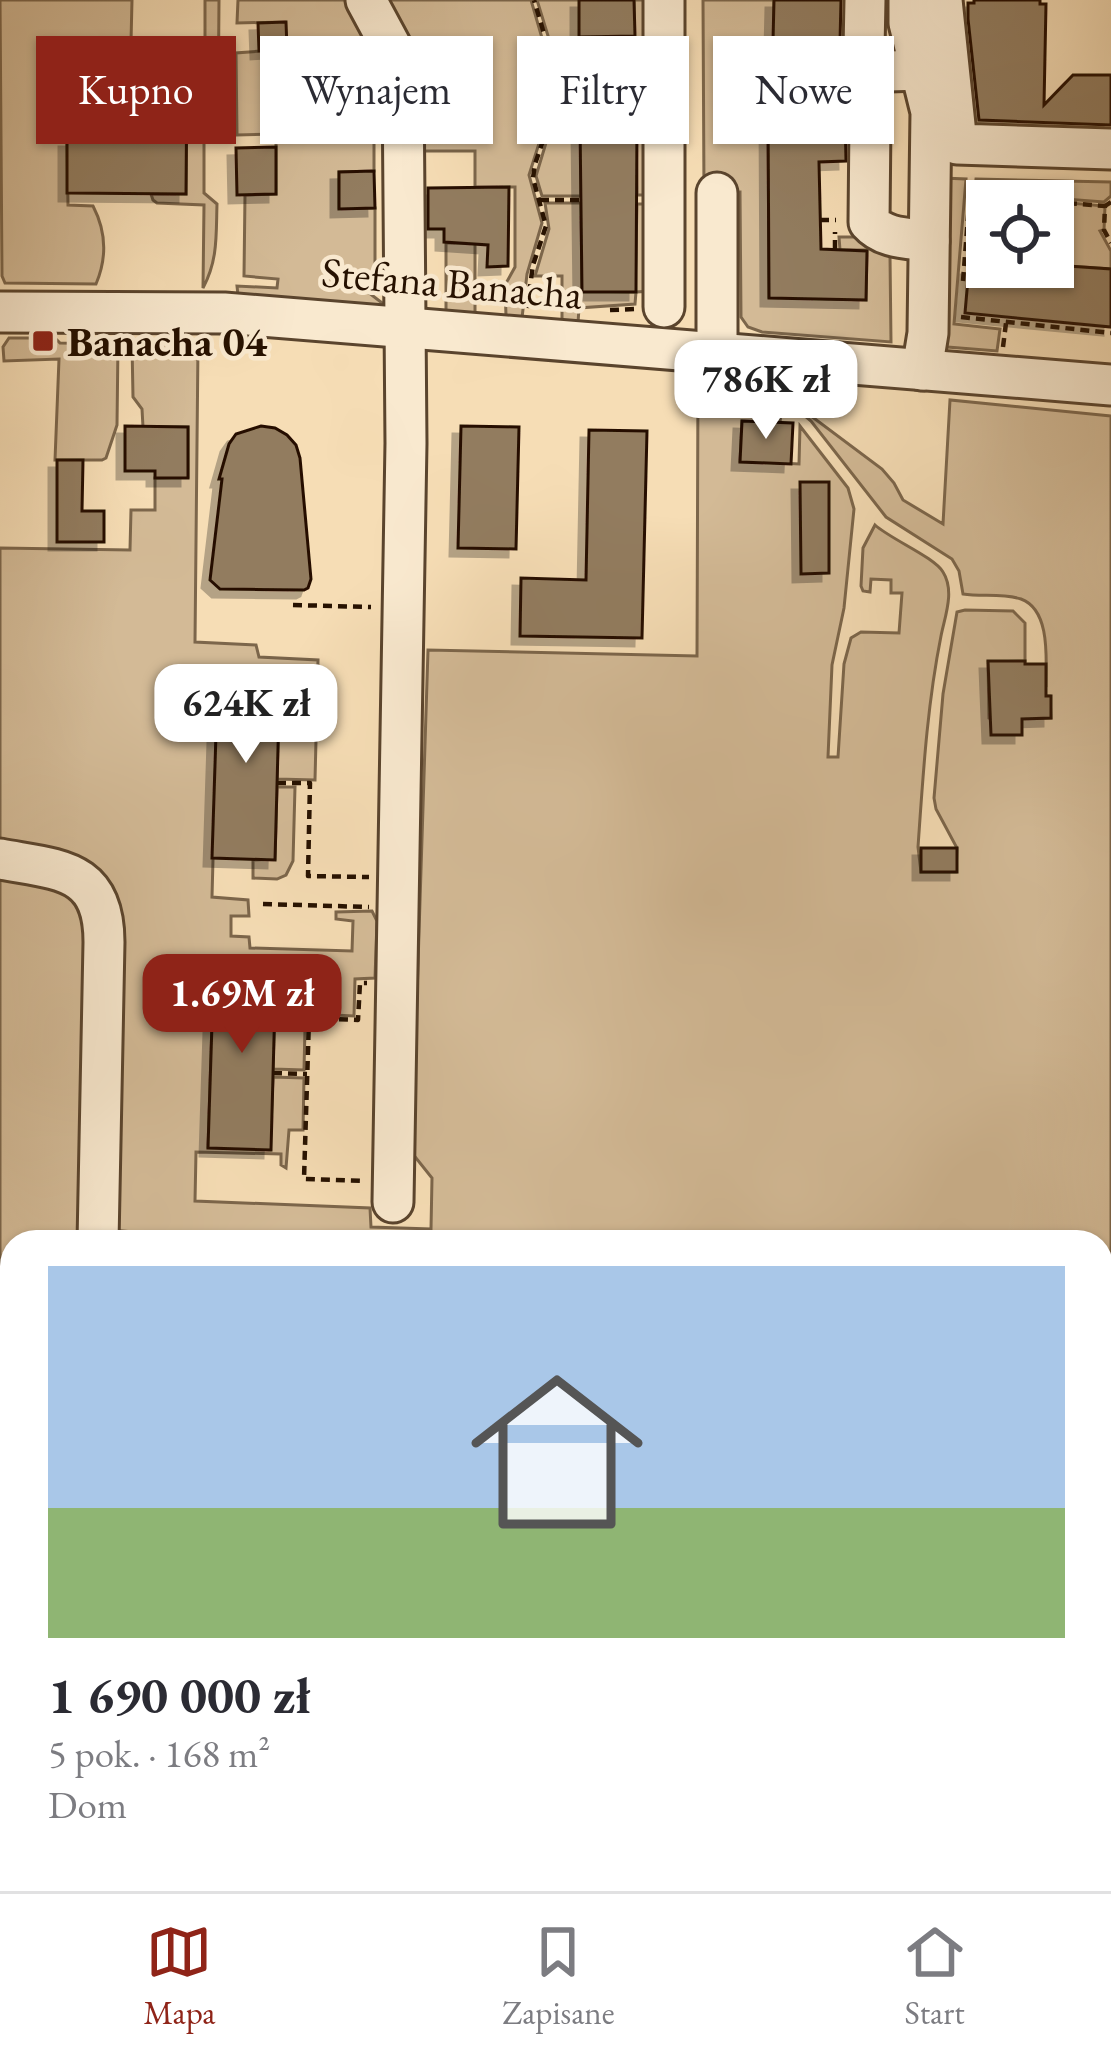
<!DOCTYPE html>
<html lang="pl">
<head>
<meta charset="utf-8">
<style>
  body { margin:0; font-family:"EB Garamond",serif; background:#f2f2f3; color:#2b2b33; height:100vh; display:flex; flex-direction:column; font-size:45px; white-space:nowrap }
  * { box-sizing:border-box; margin:0 }
  p { font-size:39px; color:#7c7c81 }
  .icon { flex:none; width:66px; height:66px; fill:none; stroke:currentColor; stroke-width:2; stroke-linecap:round; stroke-linejoin:round }
  .map { position:relative; flex:1; overflow:hidden }
  .side { position:absolute; left:0px; top:1230px; width:1113px; height:663px; display:flex; flex-direction:column; background:#fff; border-radius:36px 36px 0 0; box-shadow:0 3px 9px #0004 }
  .side>* { flex:none }
  .hud { position:absolute; left:36px; top:36px; width:1041px; height:108px; display:flex; gap:24px }
  .tools { position:absolute; left:966px; top:180px; display:grid; gap:24px }
  .tools a { display:grid; place-items:center; width:108px; height:108px; border-radius:0px; background:#fff; box-shadow:0 3px 9px #0004; font-size:60px }
  .price { position:absolute; translate:-50% -102px; padding:0 27px; border-radius:24px; background:#fff; color:#222; font-size:39px; line-height:78px; filter:drop-shadow(0 3px 6px #0008) }
  .price::after { content:''; position:absolute; left:50%; top:72px; width:36px; height:27px; margin-left:-18px; background:inherit; clip-path:polygon(0 0,100% 0,50% 100%) }
  .price.active { background:#8f2418; color:#fff }
  ul { padding:0; list-style:none }
  li { display:grid; align-content:center; gap:24px; height:636px; padding:0 48px }
  li+li { border-top:3px solid #e1e1e2 }
  li span { display:grid; place-items:center; height:372px; border-radius:0px; color:#555 }
  li>.icon { margin-inline-start:auto }
  span .icon { width:216px; height:216px; fill:#fffc; stroke-width:1 }
  li b { font-size:51px }
  .chip { padding:0 42px; border-radius:0px; background:#fff; box-shadow:0 3px 9px #0004; font-size:42px; line-height:108px }
  .chip.active { background:#8f2418; color:#fff }
  .tabs { display:flex; justify-content:space-around; align-items:center; height:168px; border-top:3px solid #e1e1e2; background:#fff; font-size:33px; color:#7c7c81 }
  .tabs a { display:grid; justify-items:center; gap:6px }
  .tabs .active { color:#8f2418 }
  .map>svg:first-child { display:block }
  .green { fill:#d3ba96; stroke:#7c664b; stroke-width:3 }
  .building { fill:#927b5e; stroke:#261100; stroke-width:3; filter:url(#shadow) }
  .lines { fill:none; stroke-linecap:round; stroke-linejoin:round }
  .minor-casing { stroke:#5a442d; stroke-width:45 }
  .path { stroke:#261100; stroke-width:4.5; stroke-dasharray:9 6; stroke-linecap:butt }
  .minor { stroke:#f9e9cf; stroke-width:39 }
  .tram { stroke:#261100; stroke-width:3 }
  .poi-dot { fill:#8f2418; stroke:#f9e9cf; stroke-width:4.5 }
  .labels { text-anchor:middle; dominant-baseline:central; stroke-width:9; stroke-linejoin:round; paint-order:stroke }
  .street-label { font-size:42px; fill:#261100; stroke:#f9e9cf }
  .poi-label { font-size:42px; font-weight:bold; fill:#261100; stroke:#f9e9cf; text-anchor:start }
</style>
</head>
<body>
<div class="map">
<svg width="1111" height="1891" viewBox="0 0 1111 1891">
  <defs>
    <filter id="shadow"><feDropShadow dx="-8" dy="8" stdDeviation="0" flood-color="#0004"/></filter>
  </defs>
  <rect width="100%" height="100%" fill="#f6ddb5"/>
  <filter id="stains"><feTurbulence type="fractalNoise" baseFrequency=".00167" numOctaves="4"/><feColorMatrix values="0 0 0 0 .2 0 0 0 0 .09 0 0 0 0 .02 0 0 0 .5 -.17"/></filter>
  <radialGradient id="worn" r=".72"><stop offset=".6" stop-color="#630" stop-opacity="0"/><stop offset="1" stop-color="#630" stop-opacity=".3"/></radialGradient>
  <g class="green">
    <path d="M0,0H132L131,42L92,44L94,139L67,140L68,205L93,206C106,231 107,258 96,284L5,283L2,276Z"/>
    <path d="M205,0H219L218,123L204,135V193L217,204C216,236 218,260 203,288L204,205L157,203L153,200L151,194H186L187,70L153,69L157,65L205,64Z"/>
    <polygon points="238,0 355,0 386,56 384,139 374,140 374,171 339,172 339,208 375,208 375,268 369,293 386,306 238,295 237,286 277,288 278,279 244,276 245,195 276,194 276,134 237,135 236,53 287,49 285,22 237,23"/>
    <polygon points="373,0 531,0 542,38 532,72 531,86 542,134 529,175 542,223 527,274 522,318 506,316 505,285 515,267 515,187 475,187 475,151 425,151 413,146"/>
    <polygon points="537,0 579,0 634,36 634,0 646,0 645,40 635,46 611,46 612,98 654,98 654,195 637,195 636,124 581,124 581,196 542,196 536,176 549,133 538,82 549,39"/>
    <polygon points="703,0 774,0 774,41 851,42 846,53 830,57 759,59 759,86 778,86 778,110 768,111 769,297 866,300 867,250 840,250 839,237 858,237 890,256 891,342 762,332 748,327 741,317 740,192 704,193"/>
    <polygon points="942,178 966,179 954,324 1000,329 997,351 935,346"/>
    <polygon points="976,179 1111,182 1111,196 1104,202 975,192"/>
    <polygon points="545,203 581,203 582,291 635,292 637,204 647,204 653,291 636,292 635,304 579,308 578,323 562,322 562,276 535,276 549,229"/>
    <polygon points="1070,203 1105,206 1104,230 1100,231 1111,251 1111,269 1053,265 1053,207 1069,208"/>
    <polygon points="446,243 475,243 475,314 446,312"/>
    <polygon points="9,338 31,338 32,344 54,344 55,338 60,343 118,344 117,425 106,458 102,460 55,460 59,359 4,361 3,347"/>
    <path d="M132,344L198,345L195,642L256,645L259,657L318,660L315,780L277,779L280,674L218,672L212,897L248,900L249,916H231V936L249,937L250,948L352,951L353,921L336,919V912L372,911L377,921L375,978L355,979L354,1016L313,1014V993L322,994L334,988V976L315,975L314,985L306,986L304,1070L273,1069L276,964L214,962L208,1147L270,1150L273,1077L304,1078L303,1130H289L286,1168L281,1165V1154L196,1152L195,1201L370,1208L371,1227L431,1229L432,1178L412,1153L428,650L697,656L698,378L733,380L752,401L781,411L780,423L742,421L740,461L799,464L800,426L848,488L854,509L844,608L832,665L828,757H838L844,664L851,638L861,632L899,633L902,593H891V580L871,579L870,592L863,591L861,586L863,548L875,525C892,540 934,557 943,572C955,591 945,616 941,636C927,706 923,776 918,847L921,872H956L957,848L936,809L934,798L943,694L957,612L965,610L1013,611L1025,623V661L988,662L989,718L991,719L1051,718L1050,696H1025L1046,686C1046,660 1051,610 1021,599C1003,593 981,597 963,594L959,571L952,559L886,517L811,421L766,383L816,389L807,413L882,469L894,483L903,500L943,524L950,400L1111,416V1368L1101,1383V1242H134V1232L113,1230V916L0,847V548L130,550L131,510H155V478L188,477V427H143L142,409L133,397Z"/>
    <polygon points="277,787 295,787 293,861 286,875 277,879 253,878 253,860 275,859"/>
    <polygon points="0,866 85,900 83,1231 76,1232 76,1242 12,1242 12,1301 0,1301"/>
    <polygon points="1111,1688 1111,1891 801,1891 822,1881 1101,1881 1101,1698"/>
    <polygon points="440,1881 636,1881 593,1891 348,1891"/>
  </g>
  <g class="building">
    <polygon points="579,0 634,0 635,36 579,37"/>
    <polygon points="774,0 841,0 840,42 773,41"/>
    <polygon points="974,0 1040,0 1040,4 1046,4 1044,105 1073,75 1111,75 1111,125 979,120 968,19 968,3 974,3"/>
    <polygon points="286,22 287,49 259,51 258,23"/>
    <polygon points="102,51 132,51 131,88 104,87"/>
    <polygon points="153,69 187,70 186,194 67,193 67,139 152,140"/>
    <polygon points="768,110 772,110 775,121 783,130 795,134 809,130 817,121 820,110 842,110 845,114 846,161 819,162 821,249 867,251 866,300 769,298"/>
    <polygon points="580,124 637,124 636,292 582,292"/>
    <polygon points="276,147 276,194 237,195 236,148"/>
    <polygon points="374,171 375,208 339,209 339,172"/>
    <polygon points="509,187 508,266 487,267 488,245 444,242 444,229 428,229 428,188"/>
    <polygon points="1053,265 1111,269 1111,327 965,313 969,267"/>
    <polygon points="742,421 793,423 791,464 740,462"/>
    <polygon points="125,426 188,427 188,478 155,478 155,471 125,471"/>
    <polygon points="261,426 275,428 287,435 296,445 300,458 311,579 308,588 304,590 220,589 210,580 222,479 219,479 229,444 236,434"/>
    <polygon points="461,426 519,427 516,549 458,548"/>
    <polygon points="589,430 647,431 642,638 520,636 521,578 586,580"/>
    <polygon points="57,460 83,460 82,511 104,511 104,542 57,542"/>
    <polygon points="800,482 829,482 829,573 801,574"/>
    <polygon points="988,661 1025,661 1025,664 1046,664 1046,696 1051,696 1051,718 1022,719 1022,735 991,735"/>
    <polygon points="218,672 280,674 275,860 212,858"/>
    <rect x="921" y="848" width="36" height="24"/>
    <polygon points="214,962 276,964 271,1150 208,1148"/>
  </g>
  <g class="lines">
    <defs>
      <g id="minor">
        <polyline points="366,0 401,65 403,79 406,443 393,1202"/>
        <polyline points="664,0 664,307"/>
        <polyline points="909,0 909,23 931,112 928,333 922,370"/>
        <polyline points="942,0 957,144 1111,149"/>
        <polyline points="863,99 865,0"/>
        <polyline points="796,110 796,74 920,70"/>
        <path d="M870,121L869,222C884,239 908,238 929,241"/>
        <polyline points="0,312 224,313 1111,385"/>
        <polyline points="717,353 717,193"/>
        <path d="M0,859C59,870 104,868 104,942L98,1242"/>
        <polyline points="0,1381 12,1381"/>
        <polyline points="1101,1398 1111,1384"/>
        <polyline points="1101,1642 1111,1632"/>
        <polyline points="0,1822 12,1823"/>
        <polyline points="131,1891 132,1881"/>
        <polyline points="680,1891 712,1881"/>
      </g>
    </defs>
    <use href="#minor" class="minor-casing"/>
    <g class="path">
      <polyline points="970,196 1041,201"/>
      <polyline points="540,200 581,200"/>
      <polyline points="1053,202 1105,206"/>
      <polyline points="1111,202 1105,206 1104,230 1111,243"/>
      <polyline points="820,220 836,220"/>
      <polyline points="835,249 835,232"/>
      <polyline points="963,281 971,179"/>
      <polyline points="527,308 533,265 546,226 533,178 535,164 545,135 535,81 545,37 534,0"/>
      <polyline points="610,310 635,309"/>
      <polyline points="961,317 1111,333"/>
      <polyline points="1003,347 1006,323"/>
      <polyline points="293,605 371,607"/>
      <polyline points="277,783 310,783 308,876 369,877"/>
      <polyline points="263,904 369,907"/>
      <polyline points="310,986 304,1179 364,1181"/>
      <polyline points="309,1018 358,1020 360,983 367,983"/>
      <polyline points="273,1073 307,1074"/>
      <polyline points="0,1489 12,1489"/>
      <polyline points="0,1651 12,1651"/>
      <polyline points="1101,1691 1111,1682"/>
      <polyline points="0,1709 12,1709"/>
      <polyline points="0,1750 12,1750"/>
      <polyline points="12,1750 12,1727"/>
      <polyline points="1101,1830 1111,1824"/>
      <polyline points="0,1876 12,1877"/>
      <polyline points="65,1881 102,1883"/>
      <polyline points="162,1887 179,1891"/>
      <polyline points="790,1891 812,1881"/>
      <polyline points="980,1891 1001,1881"/>
    </g>
    <use href="#minor" class="minor"/>
    <g class="tram">
      <polyline points="0,1305 12,1306"/>
      <polyline points="0,1338 12,1338"/>
      <polyline points="1101,1479 1111,1467"/>
      <polyline points="0,1849 12,1850"/>
      <polyline points="248,1881 292,1888 390,1881"/>
    </g>
  </g>
  <rect class="poi-dot" x="31" y="329" width="24" height="24" rx="6"/>
  <g class="labels">
    <g class="street-label">
      <text transform="translate(452 283) rotate(5)">Stefana Banacha</text>
    </g>
    <g class="poi-label">
      <text x="67" y="341">Banacha 04</text>
    </g>
  </g>
  <rect width="100%" height="100%" filter="url(#stains)"/>
  <rect width="100%" height="100%" fill="url(#worn)"/>
</svg>
<div class="tools">
<a><svg class="icon" aria-label="locate" viewBox="0 0 24 24"><circle cx="12" cy="12" r="6"/><path d="M12 2v4M12 18v4M2 12h4M18 12h4"/></svg></a>
</div>
<b class="price" style="left:766px;top:442px">786K zł</b>
<b class="price" style="left:246px;top:766px">624K zł</b>
<b class="price active" style="left:242px;top:1056px">1.69M zł</b>
<div class="hud">
<a class="chip active">Kupno</a>
<a class="chip">Wynajem</a>
<a class="chip">Filtry</a>
<a class="chip">Nowe</a>
</div>
<section class="side">
<ul>
<li><span style="background:linear-gradient(#a9c7e8 65%,#8fb573 0)"><svg class="icon" aria-label="home" viewBox="0 0 24 24"><path d="M3 11l9-7 9 7M6 9v11h12V9"/></svg></span><div><b>1 690 000 zł</b><p>5 pok. · 168 m²</p><p>Dom</p></div></li>
</ul>
</section>
</div>
<nav class="tabs">
<a class="active"><svg class="icon" aria-label="map" viewBox="0 0 24 24"><path d="M3 6l6-2 6 2 6-2v14l-6 2-6-2-6 2zM9 4v14M15 6v14"/></svg>Mapa</a>
<a><svg class="icon" aria-label="saved" viewBox="0 0 24 24"><path d="M7 4h10v16l-5-4-5 4z"/></svg>Zapisane</a>
<a><svg class="icon" aria-label="home" viewBox="0 0 24 24"><path d="M3 11l9-7 9 7M6 9v11h12V9"/></svg>Start</a>
</nav>
</body>
</html>
